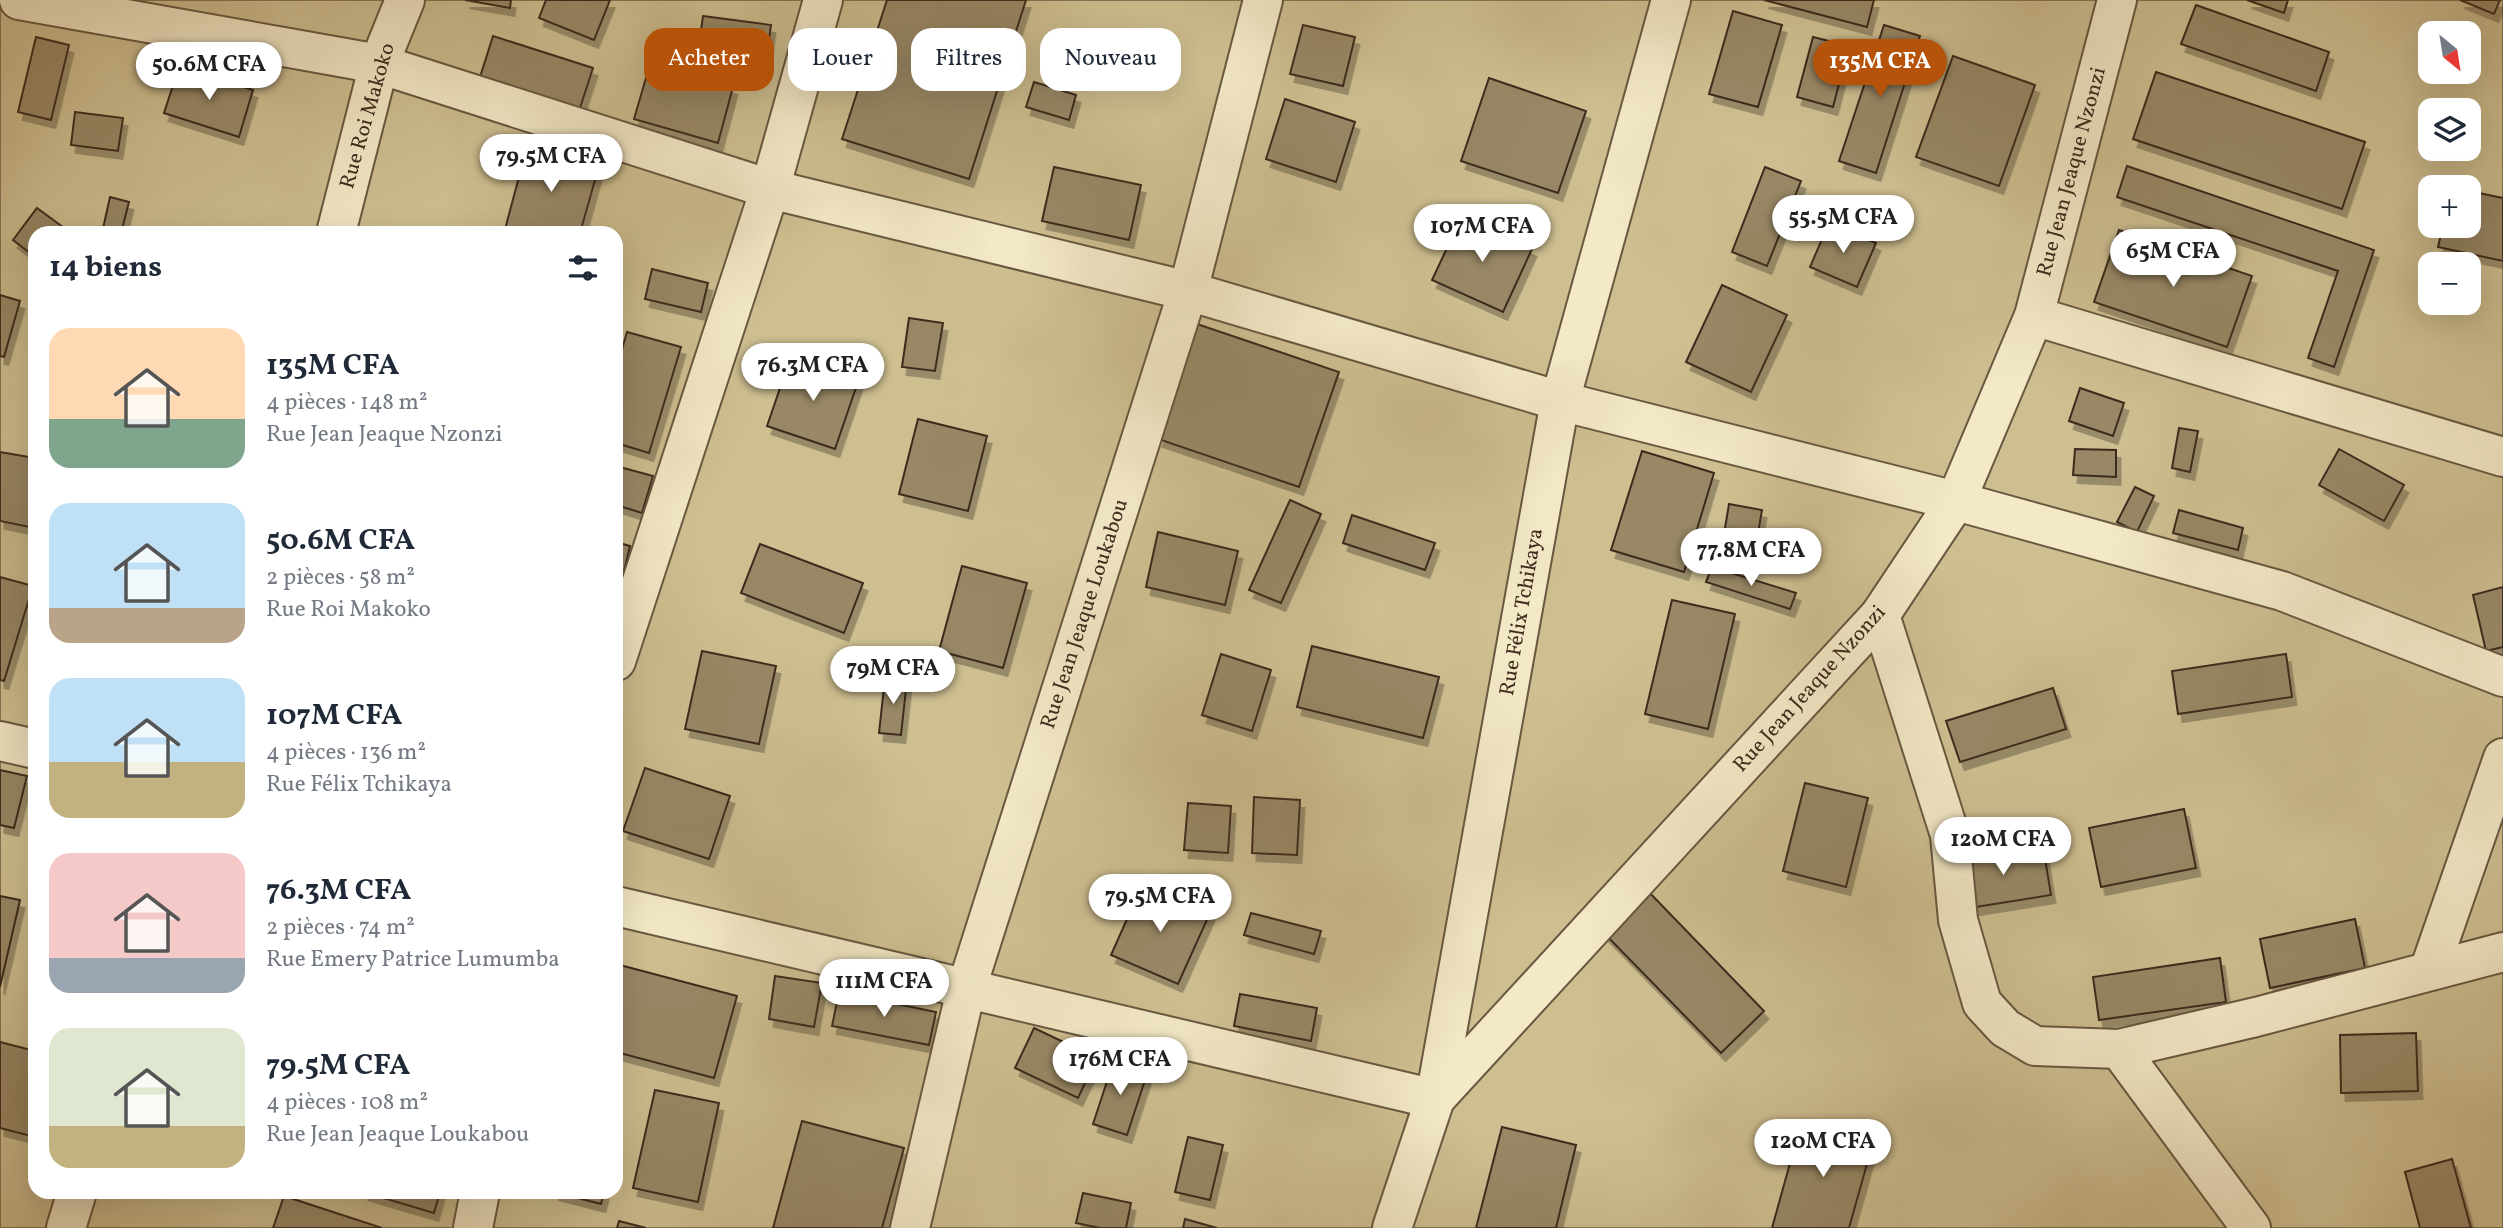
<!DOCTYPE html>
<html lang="fr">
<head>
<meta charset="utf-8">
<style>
  body { margin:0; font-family:Vollkorn,serif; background:#f6f6f7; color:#1f2937; height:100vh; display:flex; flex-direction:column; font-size:26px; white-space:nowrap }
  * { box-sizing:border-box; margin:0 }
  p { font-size:23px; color:#747a83 }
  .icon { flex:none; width:38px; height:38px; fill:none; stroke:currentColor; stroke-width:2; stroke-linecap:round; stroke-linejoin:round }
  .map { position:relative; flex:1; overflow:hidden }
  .sheet { position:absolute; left:28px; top:226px; width:595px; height:973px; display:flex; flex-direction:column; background:#fff; border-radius:21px; box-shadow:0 7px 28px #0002 }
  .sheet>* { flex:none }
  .hud { position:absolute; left:644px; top:28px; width:665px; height:63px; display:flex; gap:14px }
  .needle { width:46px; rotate:150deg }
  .tools { position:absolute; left:2418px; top:21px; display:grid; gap:14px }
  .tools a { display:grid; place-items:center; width:63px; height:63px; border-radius:14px; background:#fff; box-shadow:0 7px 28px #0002; font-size:35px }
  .price { position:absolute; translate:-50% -60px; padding:0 16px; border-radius:24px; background:#fff; color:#222; font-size:23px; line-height:46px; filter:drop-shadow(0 2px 4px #0008) }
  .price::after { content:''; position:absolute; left:50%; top:42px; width:21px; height:16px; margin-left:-10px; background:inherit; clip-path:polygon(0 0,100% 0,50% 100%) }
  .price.current { background:#b45309; color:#fff }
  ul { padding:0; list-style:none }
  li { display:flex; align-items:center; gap:21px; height:175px; padding:0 21px }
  li span { display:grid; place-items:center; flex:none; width:196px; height:140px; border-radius:21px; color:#555 }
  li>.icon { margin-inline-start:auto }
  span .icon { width:84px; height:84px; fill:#fffc; stroke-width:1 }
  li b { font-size:30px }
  h2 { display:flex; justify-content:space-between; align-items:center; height:84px; padding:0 21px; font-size:30px }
  .tag { padding:0 24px; border-radius:21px; background:#fff; box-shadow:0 7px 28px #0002; font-size:24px; line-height:63px }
  .tag.current { background:#b45309; color:#fff }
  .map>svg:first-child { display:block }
  .green { fill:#cebf91; stroke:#857558; stroke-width:2; fill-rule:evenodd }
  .building { fill:#988866; stroke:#3c2b1e; stroke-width:2; filter:url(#shadow) }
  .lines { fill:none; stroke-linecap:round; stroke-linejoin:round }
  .minor-casing { stroke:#685841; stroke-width:42 }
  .minor { stroke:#f3e9c7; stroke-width:38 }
  .labels { text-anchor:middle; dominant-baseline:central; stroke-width:7; stroke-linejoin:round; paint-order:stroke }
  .street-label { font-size:21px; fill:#3c2b1e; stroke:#f3e9c7 }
</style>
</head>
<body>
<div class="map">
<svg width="2503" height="1228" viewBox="0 0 2503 1228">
  <defs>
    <filter id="shadow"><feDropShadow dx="4.5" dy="8" stdDeviation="0" flood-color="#0004"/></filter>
  </defs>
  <rect width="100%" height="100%" fill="#ecdda9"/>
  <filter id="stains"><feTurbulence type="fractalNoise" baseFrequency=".00286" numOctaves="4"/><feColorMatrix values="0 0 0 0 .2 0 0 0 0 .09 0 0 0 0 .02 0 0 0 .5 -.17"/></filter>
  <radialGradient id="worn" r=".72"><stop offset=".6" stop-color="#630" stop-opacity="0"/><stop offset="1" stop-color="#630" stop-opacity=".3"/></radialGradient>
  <path class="green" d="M0,0H2503V1228H0ZM2431,33H2469V72H2431ZM2431,110H2469V149H2431ZM2431,187H2469V226H2431ZM35,233H616V1192H35ZM2431,264H2469V303H2431Z"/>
  <g class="building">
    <polygon points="465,0 511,0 510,8"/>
    <polygon points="546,0 610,0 594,40 539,18"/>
    <polygon points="887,0 1026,0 969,179 842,139"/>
    <polygon points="1764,0 1874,0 1867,27"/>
    <polygon points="2247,0 2288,0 2284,13"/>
    <polygon points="2460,0 2500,0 2494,14"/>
    <polygon points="2196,5 2329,52 2316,91 2181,44"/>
    <polygon points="1733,11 1782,25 1758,107 1709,94"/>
    <polygon points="703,16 771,25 766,62 698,52"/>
    <polygon points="1303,25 1355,37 1343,86 1290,74"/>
    <polygon points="1884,25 1920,36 1876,173 1839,161"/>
    <polygon points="493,36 593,68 580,108 480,77"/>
    <polygon points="36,37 69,45 51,120 18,112"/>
    <polygon points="1813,37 1849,46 1833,107 1797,97"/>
    <polygon points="1953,56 2035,85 1999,186 1916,157"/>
    <polygon points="650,64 733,87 718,143 634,119"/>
    <polygon points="179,67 253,90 239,137 164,113"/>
    <polygon points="2156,72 2365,142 2342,209 2133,139"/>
    <polygon points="1489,78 1586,111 1558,193 1461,161"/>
    <polygon points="1034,82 1076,95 1069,120 1026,107"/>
    <polygon points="1285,99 1355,122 1336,182 1266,159"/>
    <polygon points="75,112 123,118 118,151 71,145"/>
    <polygon points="527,147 599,166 580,233 504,233"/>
    <polygon points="2127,166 2374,250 2334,367 2308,358 2338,271 2117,197"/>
    <polygon points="1054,167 1141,185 1129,240 1042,221"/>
    <polygon points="1765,167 1801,181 1767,266 1732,252"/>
    <polygon points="2469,191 2503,198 2503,261 2438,247 2443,226 2469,226"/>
    <polygon points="110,197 129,202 121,233 102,233"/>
    <polygon points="37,208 71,233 35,233 35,257 13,240"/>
    <polygon points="1462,216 1532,249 1503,312 1432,280"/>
    <polygon points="1829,223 1876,243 1857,287 1810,267"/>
    <polygon points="2119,230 2252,276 2227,347 2094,302"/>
    <polygon points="652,269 708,283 701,312 645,299"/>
    <polygon points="1722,285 1787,315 1751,392 1686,362"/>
    <polygon points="0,295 20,301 4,357 0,356"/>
    <polygon points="909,318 943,323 935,371 902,367"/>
    <polygon points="1197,324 1339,372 1299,487 1158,439"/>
    <polygon points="627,332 681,347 649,453 616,443 616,370"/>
    <polygon points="791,356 859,379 835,449 767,426"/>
    <polygon points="2080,388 2124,403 2113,436 2069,421"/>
    <polygon points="918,419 987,436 968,511 899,494"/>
    <polygon points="2179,428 2198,431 2190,472 2172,468"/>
    <polygon points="2075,449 2116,450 2116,477 2073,475"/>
    <polygon points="2339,449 2404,485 2384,521 2319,485"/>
    <polygon points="1642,451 1714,473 1684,572 1611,550"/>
    <polygon points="0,452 35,458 35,528 0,521"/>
    <polygon points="616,466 653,476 642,513 616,505"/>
    <polygon points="2135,487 2154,496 2137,532 2117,522"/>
    <polygon points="1290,500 1321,514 1281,603 1249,590"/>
    <polygon points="1729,504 1762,510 1755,551 1722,546"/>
    <polygon points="2179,510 2243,528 2238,550 2173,533"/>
    <polygon points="1352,515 1435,543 1425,570 1343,543"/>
    <polygon points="1158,532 1238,551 1225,605 1146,587"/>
    <polygon points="616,542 630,546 620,588 616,587"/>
    <polygon points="760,544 863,583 844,633 741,593"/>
    <polygon points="962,566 1027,583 1003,668 939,651"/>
    <polygon points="1712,567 1796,593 1790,609 1706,582"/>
    <polygon points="0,577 33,586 4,681 0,680"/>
    <polygon points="2503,587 2503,647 2486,651 2473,595"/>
    <polygon points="1672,600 1735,614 1708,729 1645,714"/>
    <polygon points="1312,646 1439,677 1423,738 1297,707"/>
    <polygon points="702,651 776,666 759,744 685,729"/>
    <polygon points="1221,654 1271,670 1252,731 1202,715"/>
    <polygon points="2286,654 2292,697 2178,714 2172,671"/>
    <polygon points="885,678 907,680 901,735 879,733"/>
    <polygon points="2053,688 2066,729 1960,762 1946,721"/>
    <polygon points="645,768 730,796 709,859 623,831"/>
    <polygon points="0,770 27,776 14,828 0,825"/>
    <polygon points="1805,783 1868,798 1846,887 1783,871"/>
    <polygon points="1254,797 1300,800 1297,855 1252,853"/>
    <polygon points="1188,803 1231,806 1228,853 1184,850"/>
    <polygon points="2184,809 2196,868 2101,887 2089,828"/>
    <polygon points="2043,846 2051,895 1963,909 1957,859"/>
    <polygon points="1143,883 1210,913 1178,984 1111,955"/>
    <polygon points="1645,888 1764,1011 1721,1053 1601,930"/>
    <polygon points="0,896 20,900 0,987"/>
    <polygon points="1251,913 1321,931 1314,954 1244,935"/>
    <polygon points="2355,919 2365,968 2270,988 2260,939"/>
    <polygon points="2220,958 2226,1002 2099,1020 2093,977"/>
    <polygon points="616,964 737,996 714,1078 616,1052"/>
    <polygon points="775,976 822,983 814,1027 769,1019"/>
    <polygon points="839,992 936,1012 929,1045 832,1026"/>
    <polygon points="1240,994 1317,1008 1311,1041 1234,1026"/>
    <polygon points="1034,1028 1097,1058 1078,1098 1015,1068"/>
    <polygon points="2416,1033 2418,1091 2341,1093 2340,1035"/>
    <polygon points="0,1042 35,1051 35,1137 0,1128"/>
    <polygon points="1114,1060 1148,1071 1127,1135 1093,1124"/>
    <polygon points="655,1090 719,1103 698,1202 633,1188"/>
    <polygon points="1802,1120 1874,1139 1849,1228 1772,1228"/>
    <polygon points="802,1121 904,1148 882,1228 773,1228"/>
    <polygon points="1502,1127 1576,1145 1556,1228 1476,1228"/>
    <polygon points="1188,1137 1223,1145 1210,1200 1175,1192"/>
    <polygon points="2452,1159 2471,1228 2420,1228 2405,1172"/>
    <polygon points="363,1192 440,1192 434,1213"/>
    <polygon points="554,1192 604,1192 601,1204"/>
    <polygon points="1083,1193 1131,1203 1126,1228 1100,1228 1076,1223"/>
    <polygon points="284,1196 382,1228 273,1228"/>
    <polygon points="1185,1219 1217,1228 1183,1228"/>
    <polygon points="619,1221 646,1228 617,1228"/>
  </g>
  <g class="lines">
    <defs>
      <g id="minor">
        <polyline points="19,0 379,64 770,189 1188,291 1560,401 1956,501 2282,591 2503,677"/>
        <polyline points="336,233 379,64 405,0"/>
        <polyline points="2034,316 2503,457"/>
        <polyline points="1880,615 1950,835 1958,920 1982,1003 2005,1028 2035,1046 2119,1049 2251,1228"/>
        <polyline points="616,661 770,189 823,0"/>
        <polyline points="0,741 35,749"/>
        <polyline points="616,906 1435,1099"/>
        <polyline points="2429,971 2503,758"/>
        <polyline points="2119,1049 2256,1017 2503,952"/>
        <polyline points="1435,1099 1880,615 1956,501 2034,316 2117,0"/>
        <polyline points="66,1228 77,1192"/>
        <polyline points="473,1228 480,1192"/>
        <polyline points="910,1228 966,990 1188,291 1263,0"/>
        <polyline points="1392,1228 1435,1099 1560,401 1671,0"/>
      </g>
    </defs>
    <use href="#minor" class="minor-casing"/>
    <use href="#minor" class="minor"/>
  </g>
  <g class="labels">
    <g class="street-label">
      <text transform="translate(368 116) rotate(-74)">Rue Roi Makoko</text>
      <text transform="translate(2072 172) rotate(-75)">Rue Jean Jeaque Nzonzi</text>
      <text transform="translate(1522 612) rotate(-80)">Rue Félix Tchikaya</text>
      <text transform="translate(1085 614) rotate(-72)">Rue Jean Jeaque Loukabou</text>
      <text transform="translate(1810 689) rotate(-48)">Rue Jean Jeaque Nzonzi</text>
    </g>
  </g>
  <rect width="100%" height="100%" filter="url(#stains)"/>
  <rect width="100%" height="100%" fill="url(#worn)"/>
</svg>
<div class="tools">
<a><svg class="needle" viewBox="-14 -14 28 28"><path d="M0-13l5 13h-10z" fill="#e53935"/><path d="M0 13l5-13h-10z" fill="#747a83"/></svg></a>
<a><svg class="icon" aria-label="layers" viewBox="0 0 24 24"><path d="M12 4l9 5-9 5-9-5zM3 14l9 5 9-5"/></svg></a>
<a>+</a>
<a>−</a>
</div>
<b class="price current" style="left:1880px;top:99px">135M CFA</b>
<b class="price" style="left:209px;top:102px">50.6M CFA</b>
<b class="price" style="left:551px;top:194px">79.5M CFA</b>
<b class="price" style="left:1843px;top:255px">55.5M CFA</b>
<b class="price" style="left:1482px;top:264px">107M CFA</b>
<b class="price" style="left:2173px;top:289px">65M CFA</b>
<b class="price" style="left:813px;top:403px">76.3M CFA</b>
<b class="price" style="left:1751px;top:588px">77.8M CFA</b>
<b class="price" style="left:893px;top:706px">79M CFA</b>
<b class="price" style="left:2003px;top:877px">120M CFA</b>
<b class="price" style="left:1160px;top:934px">79.5M CFA</b>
<b class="price" style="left:884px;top:1019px">111M CFA</b>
<b class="price" style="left:1120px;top:1097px">176M CFA</b>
<b class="price" style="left:1823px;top:1179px">120M CFA</b>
<div class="hud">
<a class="tag current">Acheter</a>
<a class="tag">Louer</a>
<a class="tag">Filtres</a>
<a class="tag">Nouveau</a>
</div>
<section class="sheet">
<h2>14 biens<svg class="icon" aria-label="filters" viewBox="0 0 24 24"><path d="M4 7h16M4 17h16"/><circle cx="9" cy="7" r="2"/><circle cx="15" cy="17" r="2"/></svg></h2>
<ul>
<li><span style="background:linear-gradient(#ffd9b3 65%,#7fa58c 0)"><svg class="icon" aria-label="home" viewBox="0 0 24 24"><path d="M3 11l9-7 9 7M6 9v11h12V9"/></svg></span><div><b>135M CFA</b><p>4 pièces · 148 m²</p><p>Rue Jean Jeaque Nzonzi</p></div></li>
<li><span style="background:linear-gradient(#bfe0f5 75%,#b9a48a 0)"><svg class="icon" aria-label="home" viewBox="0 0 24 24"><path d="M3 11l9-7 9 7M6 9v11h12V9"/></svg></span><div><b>50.6M CFA</b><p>2 pièces · 58 m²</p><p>Rue Roi Makoko</p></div></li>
<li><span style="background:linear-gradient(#bfe0f5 60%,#c2b280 0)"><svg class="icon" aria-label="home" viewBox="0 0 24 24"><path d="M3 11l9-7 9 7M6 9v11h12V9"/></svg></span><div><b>107M CFA</b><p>4 pièces · 136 m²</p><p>Rue Félix Tchikaya</p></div></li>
<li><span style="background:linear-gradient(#f6c9c9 75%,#9aa5b1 0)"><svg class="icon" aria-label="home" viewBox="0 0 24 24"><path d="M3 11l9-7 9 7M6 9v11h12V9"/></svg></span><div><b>76.3M CFA</b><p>2 pièces · 74 m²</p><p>Rue Emery Patrice Lumumba</p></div></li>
<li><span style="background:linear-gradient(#dfe7d0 70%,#c2b280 0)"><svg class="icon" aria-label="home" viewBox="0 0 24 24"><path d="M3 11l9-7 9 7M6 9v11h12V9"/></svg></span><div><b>79.5M CFA</b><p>4 pièces · 108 m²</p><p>Rue Jean Jeaque Loukabou</p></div></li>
</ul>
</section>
</div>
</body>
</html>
